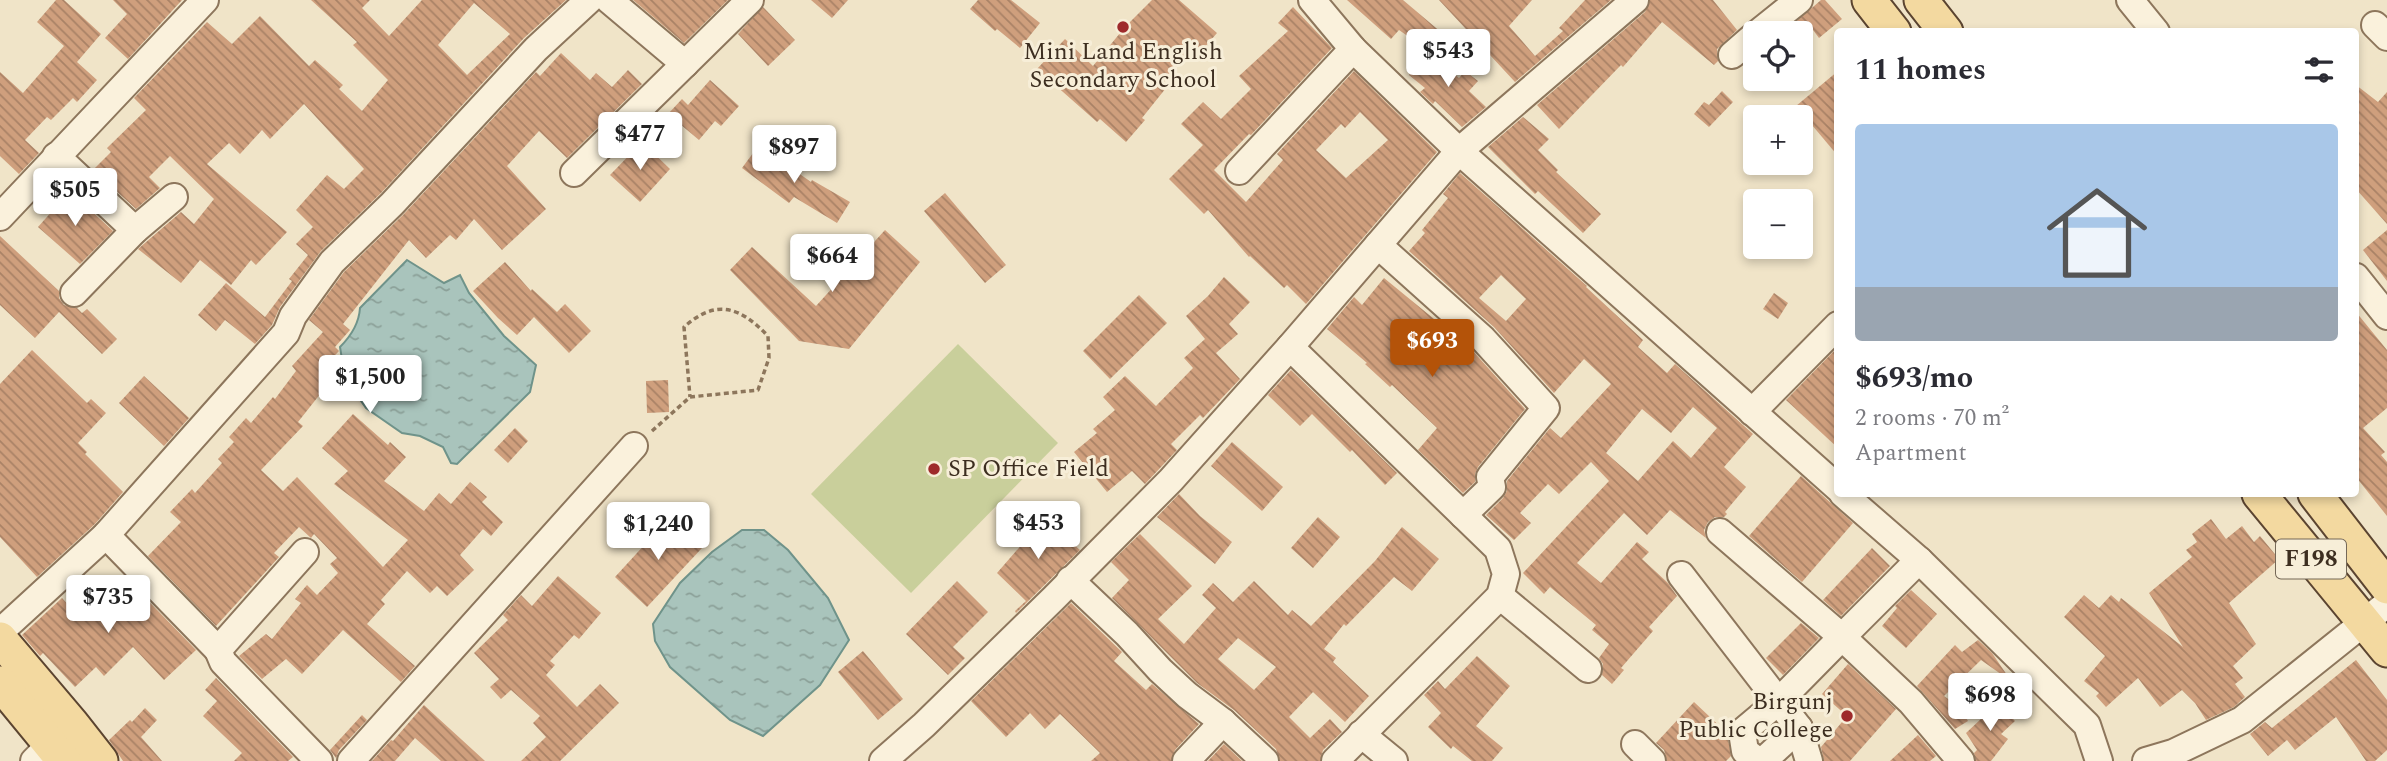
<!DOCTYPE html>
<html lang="en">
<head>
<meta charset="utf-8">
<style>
  body { margin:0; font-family:Spectral,serif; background:#f7f7f7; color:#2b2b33; height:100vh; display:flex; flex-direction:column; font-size:26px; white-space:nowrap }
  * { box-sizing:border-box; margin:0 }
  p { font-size:23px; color:#7c7c81 }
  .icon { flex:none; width:38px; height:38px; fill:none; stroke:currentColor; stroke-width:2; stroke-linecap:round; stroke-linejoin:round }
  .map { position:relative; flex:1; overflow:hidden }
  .details { position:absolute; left:1834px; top:28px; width:525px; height:469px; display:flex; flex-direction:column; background:#fff; border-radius:7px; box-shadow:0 4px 10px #0003 }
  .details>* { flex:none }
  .tools { position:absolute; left:1743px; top:21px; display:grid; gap:14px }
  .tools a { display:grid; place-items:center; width:70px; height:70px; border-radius:7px; background:#fff; box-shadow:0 4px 10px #0003; font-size:35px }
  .price { position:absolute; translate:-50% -60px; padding:0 16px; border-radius:7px; background:#fff; color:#222; font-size:23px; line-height:46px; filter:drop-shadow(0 2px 4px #0008) }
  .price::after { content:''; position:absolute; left:50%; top:42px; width:21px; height:16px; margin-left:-10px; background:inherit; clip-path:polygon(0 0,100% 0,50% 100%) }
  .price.selected { background:#b45309; color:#fff }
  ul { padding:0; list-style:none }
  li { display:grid; align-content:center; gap:14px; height:371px; padding:0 21px }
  li span { display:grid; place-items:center; height:217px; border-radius:7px; color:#555 }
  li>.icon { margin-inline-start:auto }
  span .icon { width:126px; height:126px; fill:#fffc; stroke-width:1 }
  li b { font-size:30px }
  h2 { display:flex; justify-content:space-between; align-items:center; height:84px; padding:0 21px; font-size:30px }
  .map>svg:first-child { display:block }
  .pitch { fill:#c9cf9b }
  .water { fill:url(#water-ripples); stroke:#6f938a; stroke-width:2 }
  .building { fill:url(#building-back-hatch); fill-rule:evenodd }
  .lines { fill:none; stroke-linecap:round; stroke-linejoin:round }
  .minor-casing { stroke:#8d765c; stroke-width:30 }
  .major-casing { stroke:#5b4430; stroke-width:37 }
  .path { stroke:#8d765c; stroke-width:3.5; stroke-dasharray:5 3.5; stroke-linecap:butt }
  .minor { stroke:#faf1dc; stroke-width:26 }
  .major { stroke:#f3d9a0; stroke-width:33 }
  .poi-dot { fill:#9e2a2b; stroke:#f7eed8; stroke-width:2.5 }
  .labels { text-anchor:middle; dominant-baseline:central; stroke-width:6; stroke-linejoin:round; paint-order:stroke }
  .shield { fill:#f7eed8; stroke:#756857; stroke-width:2 }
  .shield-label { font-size:23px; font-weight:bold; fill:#3d2e20 }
  .poi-label { font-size:24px; fill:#3d2e20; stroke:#f7eed8 }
</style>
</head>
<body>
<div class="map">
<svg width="2387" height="761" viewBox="0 0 2387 761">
  <defs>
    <pattern id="water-ripples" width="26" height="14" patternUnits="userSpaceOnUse" patternTransform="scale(1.75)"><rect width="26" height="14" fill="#a9c4bc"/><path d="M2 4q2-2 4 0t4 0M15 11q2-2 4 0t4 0" fill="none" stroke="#8ba098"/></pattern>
    <pattern id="building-back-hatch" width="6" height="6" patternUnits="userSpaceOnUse" patternTransform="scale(1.75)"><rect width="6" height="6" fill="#cf9f7d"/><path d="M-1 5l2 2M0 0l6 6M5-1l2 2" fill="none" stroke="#a98266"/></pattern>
  </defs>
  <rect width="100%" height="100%" fill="#f0e4c8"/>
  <polygon class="pitch" points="958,344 1058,443 911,593 811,494"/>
  <g class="water">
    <path d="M407,260L444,283L460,275L469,293L504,336L536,365L530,392L457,464L451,463L443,447L420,436L402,433L366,408L345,378L340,347C351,336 359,324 360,308Z"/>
    <polygon points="742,530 764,530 788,550 828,598 849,640 820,685 763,736 730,720 670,667 655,641 653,624 680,583 712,552"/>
  </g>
  <g class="building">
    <polygon points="56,0 64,0 101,34 77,62 97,80 77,102 73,98 51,120 47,117 25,140 39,153 19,174 0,156 0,72 23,93 64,46 37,22"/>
    <polygon points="113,0 182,0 128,59 105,38 127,14"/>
    <path d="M311,0H370L362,8L389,36L422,0H566L524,38L381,193L321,251L280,307L272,325L255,344L225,320L216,331L198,315L226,283L265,317L292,281L289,279L308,255L296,244L313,227L296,210L327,175L344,189L364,169L304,104L270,139L262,130L240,154L229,143L207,164L287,232L256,265L251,260L231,285L200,260L181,283L138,249L181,212L194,224L214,199L170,156L149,177L160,188L136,209L93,170L111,152L107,148L146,110L134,98L207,22L232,44L260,16L309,66L315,60L343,85L339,89L362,111L388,80L353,45L357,42ZM474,3L510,34L467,75L438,45Z"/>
    <polygon points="633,0 728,0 684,43"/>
    <polygon points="811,0 848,0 832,18"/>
    <polygon points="978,0 1011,0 1040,23 1020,48 997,29 995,31 970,9"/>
    <polygon points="1152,0 1179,0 1217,33 1198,55 1191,49 1162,84 1166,88 1142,118 1145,120 1126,142 1100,119 1097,122 1037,69 1065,39 1093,66 1125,27"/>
    <polygon points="1347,0 1403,0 1442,33 1429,51 1399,30 1391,39"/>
    <polygon points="1439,0 1532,0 1509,26 1535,56 1563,31 1559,28 1585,0 1611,0 1515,82"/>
    <polygon points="1650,0 1713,0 1737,30 1717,49 1718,61 1714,65 1662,22 1623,67 1621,65 1559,129 1537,105 1645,12"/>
    <polygon points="1821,0 1825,0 1842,19 1819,38 1813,30 1810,33 1783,33"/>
    <polygon points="763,7 795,40 768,66 738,34"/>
    <path d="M1293,7L1332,48L1251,135L1249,134L1214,170L1246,202L1283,160L1277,154L1354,71L1437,152L1306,304L1287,285L1284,288L1250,256L1249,257L1208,210L1204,214L1169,179L1203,145L1181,124L1203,102L1221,119L1251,89L1239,76L1288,31L1278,23ZM1360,112L1388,140L1346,178L1316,150L1341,124L1345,128Z"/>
    <polygon points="1427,52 1459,78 1465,71 1478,81 1469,91 1486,107 1462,127 1435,101 1433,104 1420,92 1425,88 1409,75"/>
    <polygon points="561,53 590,80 596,73 612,87 628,70 642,84 567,158 539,131 507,166 546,209 502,250 474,219 456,240 450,235 426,258 409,240 343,324 350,330 335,347 339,351 324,367 344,385 329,400 321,393 298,422 303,426 261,470 283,491 297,477 383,567 408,540 334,484 348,471 322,448 353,414 388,445 390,442 406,457 384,481 424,511 439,493 451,504 470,482 487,497 482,502 503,522 491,536 483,529 460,555 474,570 447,596 437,586 430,593 407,571 381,600 385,604 367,624 415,666 401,682 343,630 302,674 286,659 262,679 239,656 266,634 272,639 301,603 295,599 307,585 317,595 338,573 330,564 337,558 314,534 311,538 299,527 274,553 279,557 216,626 148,556 181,522 170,512 192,489 195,493 222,463 218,459 234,442 229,437 246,418 251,423 273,397 275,399 296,371 292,366 323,332 309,320 344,272 403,215 536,72 540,76"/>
    <polygon points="1838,71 1838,156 1796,106"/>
    <polygon points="710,80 739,106 721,126 715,121 699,140 668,114 682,99 688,105"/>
    <polygon points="2356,85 2378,102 2387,92 2387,224 2356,189"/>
    <polygon points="1722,91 1733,102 1709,127 1694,114 1704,102 1709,105"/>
    <polygon points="1523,117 1549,139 1538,150 1558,170 1556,172 1601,214 1583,233 1538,191 1535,194 1488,147"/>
    <polygon points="642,142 670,169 640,202 610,175"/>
    <polygon points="759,145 811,182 812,180 850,202 837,223 794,197 789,203 742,168"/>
    <path d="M1460,173L1587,286L1586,287L1643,340L1638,347L1667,373L1675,364L1753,434L1724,467L1746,487L1725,512L1727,514L1724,517H1715L1708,522L1704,530L1706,538L1670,510L1647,535L1624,513L1577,563L1601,583L1637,542L1649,552L1642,559L1668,583L1677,596L1649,627L1653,631L1621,668L1624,670L1612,684L1602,675L1603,664L1599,658L1609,644L1592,630L1596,625L1550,587L1544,594L1523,573L1609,481L1591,462L1559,494L1548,484L1520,513L1531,523L1514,540L1486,515L1503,498L1507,491V481L1550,428L1561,438L1611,384L1584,359L1554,393L1494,327L1409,251L1425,233L1422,230L1448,198L1443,194ZM1501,275L1526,299L1506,321L1479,298ZM1693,407L1717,428L1691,458L1673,441L1638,481L1606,453L1642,409L1671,433Z"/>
    <polygon points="70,191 113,231 80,264 38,227"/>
    <polygon points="945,193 1006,265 985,283 924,211"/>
    <polygon points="885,230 920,262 849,349 799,341 730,270 752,247 816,306"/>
    <polygon points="2387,230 2387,281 2363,250"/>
    <polygon points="0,236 59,291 59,298 64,305 77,308 82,313 87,309 117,339 102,354 59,312 35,338 0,305"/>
    <polygon points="505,262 531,291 532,289 557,312 565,304 591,331 569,353 534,317 517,335 498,318 473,291"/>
    <polygon points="1224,277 1250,302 1229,324 1238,334 1216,353 1240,379 1203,418 1200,415 1171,444 1177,450 1145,484 1132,471 1107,492 1074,452 1097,433 1093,429 1115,410 1103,397 1125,376 1156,406 1193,368 1184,358 1205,339 1186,316 1208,296"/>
    <polygon points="1384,278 1472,350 1525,409 1478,467 1475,474 1475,482 1463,493 1418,450 1437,428 1392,385 1390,387 1365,364 1367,363 1327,329 1354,297 1362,305"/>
    <polygon points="1774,293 1788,303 1778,319 1763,309"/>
    <polygon points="1139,295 1167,323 1110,379 1083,351"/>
    <polygon points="2356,312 2387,350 2387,408 2363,428 2385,452 2381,455 2387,462 2387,516 2356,477"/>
    <polygon points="32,350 87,403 91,399 106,413 78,443 87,452 85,454 123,492 95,524 37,577 0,537 0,384"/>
    <polygon points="1835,350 1838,352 1838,448 1786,400"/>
    <polygon points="1291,370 1397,473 1385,485 1352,450 1350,452 1312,414 1300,426 1268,395"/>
    <polygon points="144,376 189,418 164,446 119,403"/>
    <polygon points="668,380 669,412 647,413 646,381"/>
    <polygon points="515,428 528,441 508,463 494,450"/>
    <polygon points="1232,442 1283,487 1262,511 1211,466"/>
    <polygon points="1801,476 1853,523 1802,582 1749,536"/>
    <polygon points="1179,494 1200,516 1232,542 1215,564 1157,517"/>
    <polygon points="1318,517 1340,537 1313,568 1291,548"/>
    <polygon points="669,518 702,548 647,607 615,577"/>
    <polygon points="1044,519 1080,550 1016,613 1015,611 1026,601 997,573"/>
    <polygon points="2211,519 2226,539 2242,526 2254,542 2260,536 2279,559 2229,603 2256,644 2233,666 2243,678 2235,684 2245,697 2234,707 2206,720 2195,703 2182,690 2160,707 2138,678 2106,707 2096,696 2099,693 2084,681 2105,656 2064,617 2084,595 2099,608 2111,595 2119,602 2121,598 2183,647 2149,593 2192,557 2186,550 2197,542 2192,534"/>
    <path d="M1402,527L1439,559L1412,591L1394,577L1346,626L1344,624L1324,649L1336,658L1333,662L1369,696L1345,722L1313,692L1289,717L1310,738L1330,719L1342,732L1323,750L1320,761H1280L1276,749L1234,710L1197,683L1112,598L1129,580L1111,562L1140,534L1192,586L1158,619L1184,644L1216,608L1202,595L1213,583L1233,602L1254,581L1288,615L1292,610L1311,626L1375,561ZM1238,638L1276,667L1254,690L1218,659Z"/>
    <polygon points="1872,548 1890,566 1841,616 1823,600"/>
    <polygon points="123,575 196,650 164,680 133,647 104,676 96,667 75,687 43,653 40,656 22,635 62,598 80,618"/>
    <polygon points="558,576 601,613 579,639 574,635 550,661 555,665 546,675 577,707 600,684 619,703 560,761 521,761 546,737 533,723 540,716 511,690 501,699 490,687 499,679 474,653 508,620 503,615 521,595 532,606"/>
    <polygon points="957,581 988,612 953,647 965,658 948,675 906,634"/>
    <polygon points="1911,590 1937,614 1906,648 1882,626 1897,608 1895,606"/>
    <polygon points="1071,603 1122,652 1114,661 1146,690 1152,684 1199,724 1175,750 1171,761 1091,761 1100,753 1060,714 1045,729 1030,713 1006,737 971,701"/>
    <polygon points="1801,623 1819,638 1783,675 1766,658"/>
    <polygon points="1978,640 1992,653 2007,675 2005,677 1981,660 1944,696 1959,707 1968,721 1955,729 1917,686 1955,645 1962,652"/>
    <polygon points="863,651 903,699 878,720 838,672"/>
    <polygon points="1477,656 1510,686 1476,726 1503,748 1492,761 1472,761 1453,746 1451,749 1428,727 1441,713 1424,695 1438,681 1445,689"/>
    <polygon points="2356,660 2387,700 2387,750 2375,761 2366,761 2336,717 2295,750 2287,740 2268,756 2250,734 2265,722 2272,728"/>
    <polygon points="1848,664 1896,709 1850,761 1824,761 1821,747 1847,716 1822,694"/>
    <polygon points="216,678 293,757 288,761 234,761 242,753 203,716 217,701 205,690"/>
    <polygon points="1694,702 1727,733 1731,756 1726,761 1667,761 1664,750 1656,743"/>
    <polygon points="1998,703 2015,721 2001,734 2008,739 1991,761 1976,761 1974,753 1977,750 1966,733"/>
    <polygon points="424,705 438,718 485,761 441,761 415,738 395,761 372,761 391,740 393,741"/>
    <polygon points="145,708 157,720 141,737 162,761 123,761 109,740 130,720 132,722"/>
    <polygon points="362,715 367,720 339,750 336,758 330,750"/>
    <polygon points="1918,735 1936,756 1930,761 1890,761"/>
    <polygon points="1224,744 1242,761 1208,761"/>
  </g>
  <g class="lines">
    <defs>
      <g id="minor">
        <polyline points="609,0 685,64"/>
        <polyline points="1312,0 1353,49 1459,151 1838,488"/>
        <polyline points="2130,0 2156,32"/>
        <polyline points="2375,25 2387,37"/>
        <polyline points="1758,33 1799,0"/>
        <polyline points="1732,55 1755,35"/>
        <polyline points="56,156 135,230"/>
        <polyline points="1239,171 1353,49"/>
        <polyline points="574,173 750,0"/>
        <polyline points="0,217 205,0"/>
        <polyline points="1378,245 1483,339 1546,408 1490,477 1492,487 1463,515"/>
        <polyline points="2356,277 2387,316"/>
        <polyline points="74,293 135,230 174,197"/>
        <polyline points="1290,347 1498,549 1506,574 1500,596 1335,761"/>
        <polyline points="1752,412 1838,325"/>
        <polyline points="1843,494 1919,560 2087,725 2099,761"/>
        <polyline points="1720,532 1842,637 1919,560"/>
        <polyline points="106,535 218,650"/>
        <polyline points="305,552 218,650 223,662 319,761"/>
        <polyline points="1681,575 1799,728 1809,761"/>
        <polyline points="1070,580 1127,634 1160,670 1187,695 1223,722 1265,761"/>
        <polyline points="1500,596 1588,669"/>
        <polyline points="0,632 106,535 286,333 293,316 332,262 392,204 536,49 589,0"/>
        <polyline points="1361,734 1394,761"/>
        <polyline points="1635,744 1652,761"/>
        <polyline points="34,761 63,732"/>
        <polyline points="351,761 634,446"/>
        <polyline points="883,761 924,725 1054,598 1171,480 1290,347 1459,151 1635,0"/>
        <polyline points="1186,761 1223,722"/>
        <polyline points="1758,761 1745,751 1742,732 1779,701 1842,637 1911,702 1961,761"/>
        <polyline points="1763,761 1799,728"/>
        <polyline points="2146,761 2173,753 2242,720 2387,604"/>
      </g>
      <g id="major">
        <polyline points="1869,0 1894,32"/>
        <polyline points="1921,0 1946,32"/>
        <polyline points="2259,494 2387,650"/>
        <polyline points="2315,494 2387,587"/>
        <polyline points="0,639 72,724 101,761"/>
        <polyline points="0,683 64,761"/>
      </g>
    </defs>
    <use href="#minor" class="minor-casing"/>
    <use href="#major" class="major-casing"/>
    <path class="path" d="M652,431L690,397L758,390L769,358L768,336C740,307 717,298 684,327L690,397"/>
    <use href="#minor" class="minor"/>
    <use href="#major" class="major"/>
  </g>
  <g class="poi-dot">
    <circle cx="1123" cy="27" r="7"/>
    <circle cx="934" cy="469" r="7"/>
    <circle cx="1847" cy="716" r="7"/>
  </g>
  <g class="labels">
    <rect class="shield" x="2276" y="539.5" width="70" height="39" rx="5"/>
    <g class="shield-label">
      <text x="2311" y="559">F198</text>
    </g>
    <g class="poi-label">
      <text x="1123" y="52">Mini Land English<tspan x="1123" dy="28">Secondary School</tspan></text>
      <text x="948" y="469" text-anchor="start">SP Office Field</text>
      <text x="1833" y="702" text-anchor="end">Birgunj<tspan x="1833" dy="28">Public College</tspan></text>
    </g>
  </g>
</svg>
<div class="tools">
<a><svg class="icon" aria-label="locate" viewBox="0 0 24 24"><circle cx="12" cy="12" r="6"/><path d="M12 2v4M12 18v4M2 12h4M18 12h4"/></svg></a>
<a>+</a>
<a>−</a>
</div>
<b class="price" style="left:1448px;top:89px">$543</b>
<b class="price" style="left:640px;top:172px">$477</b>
<b class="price" style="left:794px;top:185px">$897</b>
<b class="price" style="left:75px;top:228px">$505</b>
<b class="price" style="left:832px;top:294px">$664</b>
<b class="price selected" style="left:1432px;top:379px">$693</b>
<b class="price" style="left:370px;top:415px">$1,500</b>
<b class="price" style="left:1038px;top:561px">$453</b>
<b class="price" style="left:658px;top:562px">$1,240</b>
<b class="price" style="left:108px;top:635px">$735</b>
<b class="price" style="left:1990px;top:733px">$698</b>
<section class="details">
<h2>11 homes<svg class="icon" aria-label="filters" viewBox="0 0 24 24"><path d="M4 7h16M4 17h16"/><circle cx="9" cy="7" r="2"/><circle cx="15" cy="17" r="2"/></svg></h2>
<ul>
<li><span style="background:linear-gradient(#a9c7e8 75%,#9aa5b1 0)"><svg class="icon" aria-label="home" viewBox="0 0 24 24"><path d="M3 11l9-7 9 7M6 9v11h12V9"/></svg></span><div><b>$693/mo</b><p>2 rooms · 70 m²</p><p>Apartment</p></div></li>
</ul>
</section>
</div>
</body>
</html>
